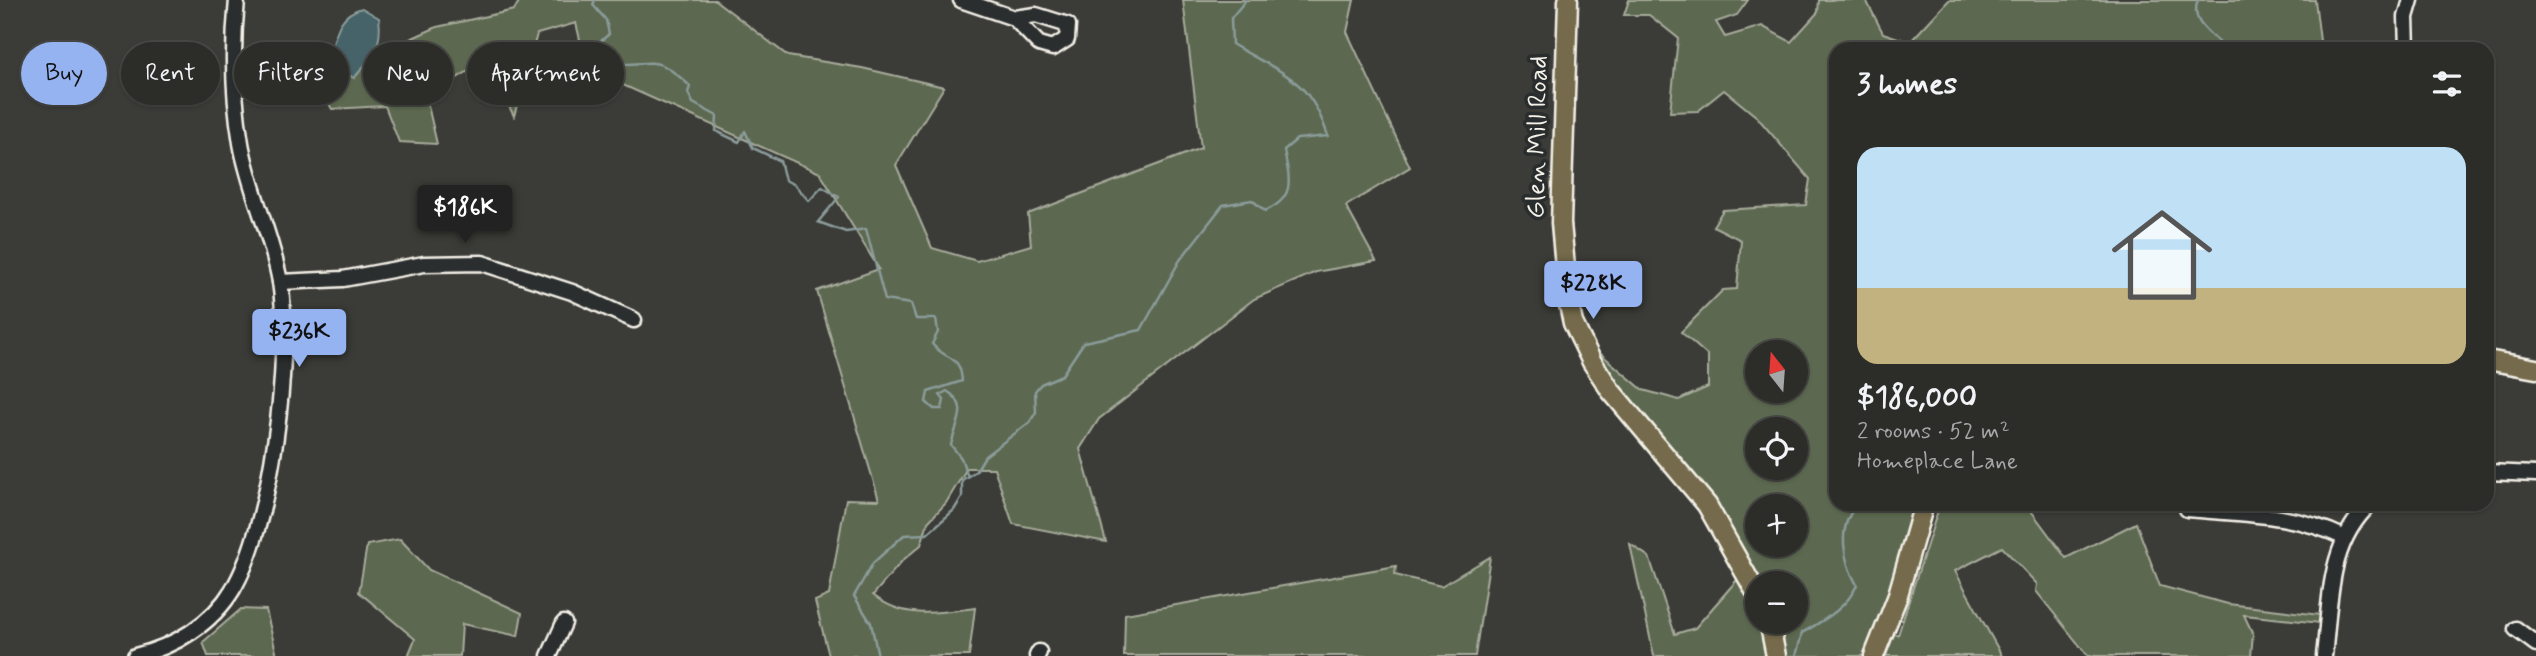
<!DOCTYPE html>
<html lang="en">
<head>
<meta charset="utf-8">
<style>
  body { margin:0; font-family:Mynerve,sans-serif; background:#383835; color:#f1f3f6; height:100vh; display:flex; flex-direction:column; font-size:26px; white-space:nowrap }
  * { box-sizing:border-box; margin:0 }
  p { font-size:23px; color:#a6a7a8 }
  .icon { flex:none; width:38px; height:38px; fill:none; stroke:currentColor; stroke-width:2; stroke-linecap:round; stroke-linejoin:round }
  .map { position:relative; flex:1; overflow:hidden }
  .panel { position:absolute; left:1829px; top:42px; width:665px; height:469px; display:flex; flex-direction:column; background:#2c2c29; border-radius:21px; box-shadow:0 2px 5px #0004,0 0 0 2px #484846 }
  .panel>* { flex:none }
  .banner { position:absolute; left:21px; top:42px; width:665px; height:63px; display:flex; gap:14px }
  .needle { width:46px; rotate:343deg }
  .fabs { position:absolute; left:1745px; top:340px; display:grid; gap:14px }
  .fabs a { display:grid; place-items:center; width:63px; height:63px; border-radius:50%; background:#2c2c29; box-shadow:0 2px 5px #0004,0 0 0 2px #484846; font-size:35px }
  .price { position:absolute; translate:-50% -60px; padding:0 16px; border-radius:7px; background:#95b2f1; color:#111; font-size:23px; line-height:46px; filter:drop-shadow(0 2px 4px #0008) }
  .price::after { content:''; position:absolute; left:50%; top:42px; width:21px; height:16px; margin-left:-10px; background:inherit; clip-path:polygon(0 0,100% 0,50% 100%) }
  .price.on { background:#222; color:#fff }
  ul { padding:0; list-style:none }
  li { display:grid; align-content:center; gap:14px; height:371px; padding:0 28px }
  li span { display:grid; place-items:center; height:217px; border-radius:21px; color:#555 }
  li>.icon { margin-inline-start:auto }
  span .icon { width:126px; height:126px; fill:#fffc; stroke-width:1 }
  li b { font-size:30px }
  h2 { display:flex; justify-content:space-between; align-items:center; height:84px; padding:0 28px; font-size:30px }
  .chip { padding:0 24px; border-radius:32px; background:#2c2c29; box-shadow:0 2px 5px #0004,0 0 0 2px #484846; font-size:24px; line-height:63px }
  .chip.on { background:#95b2f1; color:#111 }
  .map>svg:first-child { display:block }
  .green { fill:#5c6850; stroke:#a8ac9c; stroke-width:2; fill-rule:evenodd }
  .water { fill:#456367; stroke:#8b9c9b; stroke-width:2 }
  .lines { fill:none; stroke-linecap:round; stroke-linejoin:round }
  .stream { stroke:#8b9c9b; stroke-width:2.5 }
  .minor-casing { stroke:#f4f1e8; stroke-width:19 }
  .major-casing { stroke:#f4f1e8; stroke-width:23 }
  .minor { stroke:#2a2d2e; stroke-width:14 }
  .major { stroke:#746b4b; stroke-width:18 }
  .labels { text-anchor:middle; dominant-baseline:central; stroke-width:7; stroke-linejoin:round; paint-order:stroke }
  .street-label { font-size:26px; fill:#f4f1e8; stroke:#2a2d2e }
</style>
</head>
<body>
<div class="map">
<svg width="2536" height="656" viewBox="0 0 2536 656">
  <rect width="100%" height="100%" fill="#3b3b37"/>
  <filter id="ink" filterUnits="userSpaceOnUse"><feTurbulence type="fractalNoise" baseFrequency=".0143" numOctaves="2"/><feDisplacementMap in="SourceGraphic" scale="14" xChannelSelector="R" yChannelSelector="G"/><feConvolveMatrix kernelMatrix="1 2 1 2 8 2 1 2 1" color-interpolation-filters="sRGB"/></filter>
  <g filter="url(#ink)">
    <g class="green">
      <path d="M520,0H715L788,56L862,68L944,87L896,165L932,248L977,261L1031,245L1028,214L1201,148L1183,0H1354L1347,32L1410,167L1346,206L1376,261L1316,272L1254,299L1099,419L1080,449L1106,542L1013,524L994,468H967L946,503L928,522L921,545L902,561L873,595C904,620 938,613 975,608L969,656H829L815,601L829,595L846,499L879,500L817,291L879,269L820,173L587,69L576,23L537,34L514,116L485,61L426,97L437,144L399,142L385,106L332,109L310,71L330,55L338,68L354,78L374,55L437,27L514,10Z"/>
      <path d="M1629,0H1748L1737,15L1716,22L1725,37L1762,26L1791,42L1818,12L1819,0H1866L1883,33L1910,42L1949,0H2315L2321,49H1836V504H1924L1874,656H1654L1630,544L1649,557L1675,634L1695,628L1744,572L1682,460L1624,397L1594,348L1643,390L1679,400L1708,387V356L1681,332L1723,290L1737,289L1741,240L1713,226L1723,210L1806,205L1810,179L1757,117L1724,90L1698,111L1670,112L1678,38L1649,15H1624ZM1757,352H1796V390H1757ZM1757,429H1796V467H1757ZM1757,506H1796V544H1757ZM1757,583H1796V621H1757Z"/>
      <polygon points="1940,504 2026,504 2066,558 2136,523 2160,586 2228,604 2321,615 2320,623 2244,615 2253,634 2251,656 2088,656 2036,591 2037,584 2002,547 1955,571 2002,656 1886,656 1894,634 1898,635"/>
      <polygon points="400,539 429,570 522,613 518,636 462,624 460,656 408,656 415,639 359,592 367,545"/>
      <polygon points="1490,557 1475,656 1124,656 1125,614 1396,566 1395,575 1441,586"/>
      <polygon points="241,609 266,610 277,656 208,656 203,642"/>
    </g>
    <path class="water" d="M362,8L379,18C383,47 372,57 354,78L338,68L330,55C336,34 338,14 362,8Z"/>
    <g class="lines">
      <g class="stream">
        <path d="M595,0L593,5L606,20L609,34L601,41L602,53L614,64C657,65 654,53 690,86L688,93L693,103L717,116L716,131L739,142L745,131L753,148L780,161L785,180L795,185L809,201L822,187L839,197L818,222L846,232L866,229L885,300L911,304L916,319H936L938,332L932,344C947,362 960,353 962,381L928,392L926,402L934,409H942L944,400L940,395L947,391C971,406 956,423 951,445L961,458L968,477"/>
        <path d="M2198,0C2189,23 2212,34 2226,49"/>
        <path d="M878,656L871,623L854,596L873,563L904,535L927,534L954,510L962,497V480L976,471L985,456L1030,422L1036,412L1035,391L1041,384L1062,375L1084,342L1141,330L1180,260L1223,205L1252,200L1265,211C1297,197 1289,178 1284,150L1297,139L1328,136C1308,75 1281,74 1232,44L1231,18L1246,0"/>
        <path d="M1796,656L1802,633C1824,620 1846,609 1857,585C1843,561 1836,526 1858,504"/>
      </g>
      <defs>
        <g id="minor">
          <polyline points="961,0 1014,18 1036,15 1068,25 1067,39 1053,48 1039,44 1014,18"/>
          <polyline points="2407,49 2406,17 2411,0"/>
          <polyline points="280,282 343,279 424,264 482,263 572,292 634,320"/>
          <polyline points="2487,472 2536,474"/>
          <path d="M2187,509C2240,514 2294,513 2343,537"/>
          <polyline points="2516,629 2536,644"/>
          <path d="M135,656C174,647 212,624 233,589C272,524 292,356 280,282C272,235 249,190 241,143C233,96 232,48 237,0"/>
          <polyline points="549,656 564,623"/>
          <polyline points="1037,656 1039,652"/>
          <path d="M2324,656C2331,601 2327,545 2370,504"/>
        </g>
        <g id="major">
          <polyline points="1568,0 1561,223 1568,300 1573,323 1592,362 1611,391 1707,505 1757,594"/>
          <polyline points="2487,360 2536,369"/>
          <polyline points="1769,621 1776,656"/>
          <polyline points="1874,656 1897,598 1924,504"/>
        </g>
      </defs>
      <use href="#minor" class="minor-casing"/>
      <use href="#major" class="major-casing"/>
      <use href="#minor" class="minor"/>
      <use href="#major" class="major"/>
    </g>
  </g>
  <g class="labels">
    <g class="street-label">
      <text transform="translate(1538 137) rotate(-89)">Glen Mill Road</text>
    </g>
  </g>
</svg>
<div class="fabs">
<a><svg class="needle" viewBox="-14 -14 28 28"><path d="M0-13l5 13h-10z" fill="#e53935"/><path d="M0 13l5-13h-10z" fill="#a6a7a8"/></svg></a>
<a><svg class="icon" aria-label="locate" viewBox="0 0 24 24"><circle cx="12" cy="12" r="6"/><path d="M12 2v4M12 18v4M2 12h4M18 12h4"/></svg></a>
<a>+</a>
<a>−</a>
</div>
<b class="price on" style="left:465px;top:245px">$186K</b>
<b class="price" style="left:1593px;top:321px">$228K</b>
<b class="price" style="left:299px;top:369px">$236K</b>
<div class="banner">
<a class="chip on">Buy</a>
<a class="chip">Rent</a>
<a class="chip">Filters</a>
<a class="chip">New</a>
<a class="chip">Apartment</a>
</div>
<section class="panel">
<h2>3 homes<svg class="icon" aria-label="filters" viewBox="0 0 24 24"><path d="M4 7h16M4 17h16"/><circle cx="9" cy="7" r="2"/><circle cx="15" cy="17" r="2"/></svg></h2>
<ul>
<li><span style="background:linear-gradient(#bfe0f5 65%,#c2b280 0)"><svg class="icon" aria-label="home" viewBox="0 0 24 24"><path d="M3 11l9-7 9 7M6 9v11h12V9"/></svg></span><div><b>$186,000</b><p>2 rooms · 52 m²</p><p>Homeplace Lane</p></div></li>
</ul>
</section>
</div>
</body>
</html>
